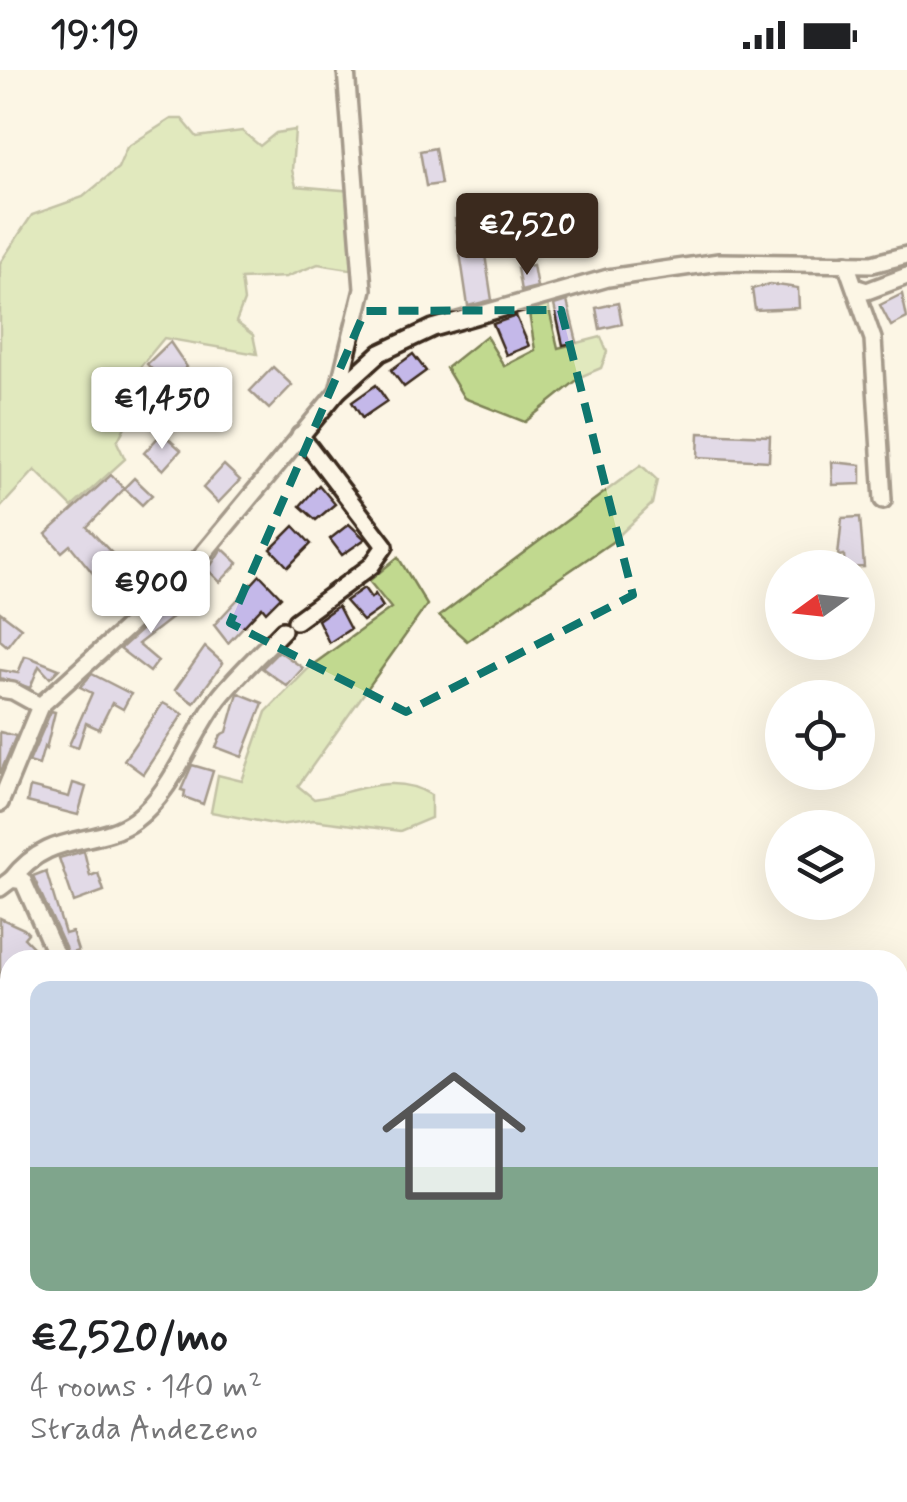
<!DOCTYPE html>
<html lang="en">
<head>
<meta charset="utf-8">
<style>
  body { margin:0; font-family:Mynerve,sans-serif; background:#f6f6f6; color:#202124; height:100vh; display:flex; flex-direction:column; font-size:38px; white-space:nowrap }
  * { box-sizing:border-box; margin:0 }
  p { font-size:32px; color:#757577 }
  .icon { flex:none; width:55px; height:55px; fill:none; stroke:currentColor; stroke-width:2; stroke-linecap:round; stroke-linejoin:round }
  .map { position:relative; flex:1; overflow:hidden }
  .sheet { position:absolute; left:0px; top:880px; width:908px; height:552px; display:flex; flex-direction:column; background:#fff; border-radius:30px 30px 0 0; box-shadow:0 10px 40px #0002 }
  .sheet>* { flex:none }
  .needle { width:65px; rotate:255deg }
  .buttons { position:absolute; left:765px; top:480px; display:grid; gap:20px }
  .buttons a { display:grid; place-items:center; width:110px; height:110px; border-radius:50%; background:#fff; box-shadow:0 10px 40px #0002; font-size:50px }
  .price { position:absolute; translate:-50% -85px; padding:0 22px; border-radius:10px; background:#fff; color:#222; font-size:32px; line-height:65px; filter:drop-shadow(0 2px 5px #0008) }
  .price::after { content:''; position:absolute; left:50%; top:60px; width:30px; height:22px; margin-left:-15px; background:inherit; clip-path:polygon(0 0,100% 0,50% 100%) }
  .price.on { background:#3b2a1e; color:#fff }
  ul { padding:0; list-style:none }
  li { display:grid; align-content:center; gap:20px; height:530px; padding:0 30px }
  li+li { border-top:2px solid #e0e0e0 }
  li span { display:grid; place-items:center; height:310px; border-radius:20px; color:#555 }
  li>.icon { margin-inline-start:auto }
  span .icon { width:180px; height:180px; fill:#fffc; stroke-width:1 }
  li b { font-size:42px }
  .status { display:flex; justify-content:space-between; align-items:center; height:70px; padding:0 50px; background:#fff; direction:ltr }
  .status svg { height:28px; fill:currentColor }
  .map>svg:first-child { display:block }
  .green { fill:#c1d98f; stroke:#7e8256; stroke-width:2.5 }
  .building { fill:#c4b8e9; stroke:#3b2a1e; stroke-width:2.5 }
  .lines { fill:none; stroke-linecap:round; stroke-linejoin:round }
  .minor-casing { stroke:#3b2a1e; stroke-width:22 }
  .path { stroke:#3b2a1e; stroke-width:2.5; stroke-dasharray:2.5 8; stroke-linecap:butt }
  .minor { stroke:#fcf5e5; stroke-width:15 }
  .marked { fill:none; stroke:#0f766e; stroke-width:8; stroke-dasharray:20 12; stroke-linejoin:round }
</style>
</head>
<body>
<div class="status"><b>19:19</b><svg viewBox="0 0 49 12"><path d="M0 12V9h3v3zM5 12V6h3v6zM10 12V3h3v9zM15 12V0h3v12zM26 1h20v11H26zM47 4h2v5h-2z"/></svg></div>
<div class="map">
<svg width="907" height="1432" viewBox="0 0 907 1432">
  <rect width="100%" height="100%" fill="#fcf5e5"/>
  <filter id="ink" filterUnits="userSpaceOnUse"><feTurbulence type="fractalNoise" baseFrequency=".01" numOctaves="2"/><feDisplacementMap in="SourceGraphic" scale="20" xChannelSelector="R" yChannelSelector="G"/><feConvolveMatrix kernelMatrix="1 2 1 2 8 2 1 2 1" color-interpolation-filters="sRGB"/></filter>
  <g filter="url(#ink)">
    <g class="green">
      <polygon points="171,49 182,49 197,67 242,61 260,76 276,63 295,60 292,100 296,116 353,121 362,201 318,194 286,207 241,209 244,231 236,252 253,265 257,284 164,268 136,302 174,342 158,358 138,347 127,353 117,372 125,389 72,437 35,400 0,438 0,193 32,145 83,127 118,98 127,77"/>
      <polygon points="548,235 558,278 601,267 607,282 601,298 582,306 525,352 464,328 446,298 486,266 504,296 535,280 529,243"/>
      <polygon points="641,395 657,410 652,434 612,472 467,571 439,546"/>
      <path d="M398,487L427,535L298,716L314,729C354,723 393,701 431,725V748L400,761L313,750L279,755L211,742L218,705L242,711L266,642L311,596L391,538L369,511Z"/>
      <polygon points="0,1013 10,1030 10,1094 0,1096"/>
    </g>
    <g class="building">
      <polygon points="435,78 441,114 426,116 420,81"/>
      <polygon points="479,146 492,230 468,236 455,149"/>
      <polygon points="533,195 537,217 521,221 517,198"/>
      <polygon points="770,214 798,218 799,238 755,240 752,219"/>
      <polygon points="902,224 907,248 891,256 880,235"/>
      <polygon points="567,231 577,272 563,275 554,235"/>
      <polygon points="618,233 622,254 600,259 596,238"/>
      <polygon points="516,246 529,276 506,285 493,254"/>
      <polygon points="170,272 187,297 167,316 147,294"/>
      <polygon points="413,284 426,301 404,317 391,300"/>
      <polygon points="273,297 292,315 269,339 250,321"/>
      <polygon points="376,315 387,331 362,348 352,332"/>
      <polygon points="214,319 232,335 209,359 191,342"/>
      <polygon points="162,363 181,380 163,400 144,383"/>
      <polygon points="699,363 770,366 769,391 698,387"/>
      <polygon points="832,392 861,395 861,414 833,415"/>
      <polygon points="224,395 240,410 218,433 203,418"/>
      <polygon points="111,405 124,419 87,457 126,498 104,517 70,475 62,482 46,464"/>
      <polygon points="134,408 152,425 142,435 124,418"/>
      <polygon points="319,415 335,434 316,450 300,436"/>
      <polygon points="860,447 864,497 845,498 844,485 838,486 842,448"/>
      <polygon points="349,454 365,469 342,485 330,469"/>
      <polygon points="294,456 311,474 288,497 271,479"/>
      <polygon points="222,478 238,493 220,512 208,500"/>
      <polygon points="260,505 281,527 266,542 262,537 228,573 214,555"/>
      <polygon points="364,518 371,528 375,524 383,537 363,551 345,531"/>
      <polygon points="179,526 184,532 178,543 138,574 158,591 150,602 120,579"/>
      <polygon points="338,536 350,559 329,573 318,550"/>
      <polygon points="0,542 21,558 7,576 0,570"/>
      <polygon points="205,577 223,593 194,633 175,620"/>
      <polygon points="279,581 303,598 287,616 262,598"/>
      <polygon points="25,586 29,587 59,599 50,608 39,596 30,618 0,608 0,600 18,603"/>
      <polygon points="92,604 131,624 123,639 112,633 99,659 86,653 78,678 69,675 92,623 80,617"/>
      <polygon points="238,623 263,633 242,687 216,677 221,665 227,662"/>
      <polygon points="163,633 183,644 143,704 124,690"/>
      <polygon points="51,641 55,642 46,679 44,677 39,695 29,692"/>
      <polygon points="0,662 16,666 0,704"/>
      <polygon points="192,695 213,701 203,734 184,727 185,721 181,720"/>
      <polygon points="73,713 86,717 78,745 27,732 30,717 69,727"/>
      <polygon points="84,781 90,806 98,803 104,821 74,832 59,788"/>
      <polygon points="46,801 65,864 72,862 78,881 68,884 33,806"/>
      <polygon points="0,848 24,859 28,863 24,868 37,881 28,890 10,890 10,930 0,925"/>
      <polygon points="3,956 10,959 10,971 1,982 10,994 10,1017 0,1003 0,959"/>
    </g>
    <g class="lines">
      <defs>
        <g id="minor">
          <polyline points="846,193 873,269 883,430"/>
          <polyline points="857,218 867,221 907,206"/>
          <polyline points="338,321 363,219 346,0"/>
          <polyline points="296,551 371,496 385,476 300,365"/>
          <polyline points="0,619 13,621 40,636"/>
          <polyline points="0,733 40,636 187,503 338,321 380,283 433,258 608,208 719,192 872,194 907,185"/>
          <path d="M12,809C50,759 97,778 135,750C173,722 191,665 219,628C238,604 262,582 283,560"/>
          <polyline points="0,818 12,809 23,811 58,890"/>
          <polyline points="0,936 10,948"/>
          <polyline points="10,1200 10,1232"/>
          <polyline points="61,1422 63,1432"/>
        </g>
      </defs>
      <use href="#minor" class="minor-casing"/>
      <g class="path">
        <polyline points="898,1011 907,1004"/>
        <polyline points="898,1289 907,1292"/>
        <polyline points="670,1432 673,1422"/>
      </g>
      <use href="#minor" class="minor"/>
    </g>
  </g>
  <path d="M0 0H907V1432H0ZM561,240L633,525L406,642L230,553L365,241Z" fill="#fcf5e5" fill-opacity=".55" fill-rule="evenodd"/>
  <path class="marked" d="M561,240L633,525L406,642L230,553L365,241Z"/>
</svg>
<div class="buttons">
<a><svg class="needle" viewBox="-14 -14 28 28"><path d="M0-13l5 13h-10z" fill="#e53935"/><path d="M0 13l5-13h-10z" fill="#757577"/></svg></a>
<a><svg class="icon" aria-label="locate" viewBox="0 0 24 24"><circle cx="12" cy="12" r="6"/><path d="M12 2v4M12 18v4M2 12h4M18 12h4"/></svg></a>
<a><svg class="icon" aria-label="layers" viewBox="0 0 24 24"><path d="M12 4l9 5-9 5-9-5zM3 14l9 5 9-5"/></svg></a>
</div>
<b class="price on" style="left:527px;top:208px">€2,520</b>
<b class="price" style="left:162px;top:382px">€1,450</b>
<b class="price" style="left:151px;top:566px">€900</b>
<section class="sheet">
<ul>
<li><span style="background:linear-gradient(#c9d6e8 60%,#7fa58c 0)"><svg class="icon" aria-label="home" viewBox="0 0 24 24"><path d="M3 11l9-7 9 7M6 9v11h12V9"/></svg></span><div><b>€2,520/mo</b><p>4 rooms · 140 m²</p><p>Strada Andezeno</p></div></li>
</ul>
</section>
</div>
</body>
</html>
